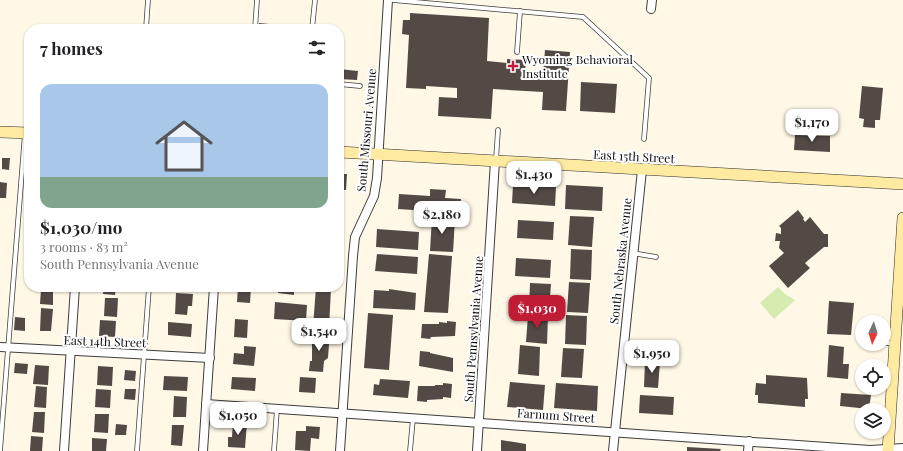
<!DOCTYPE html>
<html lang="en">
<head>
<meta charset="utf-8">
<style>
  body { margin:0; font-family:"Playfair Display",serif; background:#f2f2f2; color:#202124; height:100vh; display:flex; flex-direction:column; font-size:15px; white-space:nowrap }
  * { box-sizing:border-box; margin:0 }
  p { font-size:13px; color:#757577 }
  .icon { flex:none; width:22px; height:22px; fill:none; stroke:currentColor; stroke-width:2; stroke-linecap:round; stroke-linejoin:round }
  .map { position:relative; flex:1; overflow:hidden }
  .side { position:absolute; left:24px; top:24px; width:320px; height:268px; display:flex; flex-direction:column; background:#fff; border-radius:16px; box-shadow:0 1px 3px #0004 }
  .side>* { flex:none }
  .needle { width:26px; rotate:184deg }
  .buttons { position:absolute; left:855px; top:315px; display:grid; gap:8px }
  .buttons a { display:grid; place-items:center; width:36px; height:36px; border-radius:50%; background:#fff; box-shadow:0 1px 3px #0004; font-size:20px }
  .price { position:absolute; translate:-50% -34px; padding:0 9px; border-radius:8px; background:#fff; color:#222; font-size:13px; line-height:26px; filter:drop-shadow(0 1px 2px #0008) }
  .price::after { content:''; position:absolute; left:50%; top:24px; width:12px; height:9px; margin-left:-6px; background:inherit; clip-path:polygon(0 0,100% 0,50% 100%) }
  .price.selected { background:#c01c36; color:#fff }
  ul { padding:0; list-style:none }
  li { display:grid; align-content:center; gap:8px; height:212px; padding:0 16px }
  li+li { border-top:1px solid #e0e0e0 }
  li span { display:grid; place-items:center; height:124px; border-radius:12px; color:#555 }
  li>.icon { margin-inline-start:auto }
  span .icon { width:72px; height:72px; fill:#fffc; stroke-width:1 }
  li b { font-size:17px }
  h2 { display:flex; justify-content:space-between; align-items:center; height:48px; padding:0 16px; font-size:17px }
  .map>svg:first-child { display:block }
  .green { fill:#d5ebaf }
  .building { fill:#534a46 }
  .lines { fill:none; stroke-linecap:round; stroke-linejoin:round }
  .service-casing { stroke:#3d3d3d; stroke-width:5.5 }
  .minor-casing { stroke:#3d3d3d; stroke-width:10 }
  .secondary-casing { stroke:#2c2c2c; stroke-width:12 }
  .service { stroke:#fff; stroke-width:4 }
  .minor { stroke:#fff; stroke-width:8 }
  .secondary { stroke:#ffeaa2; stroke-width:11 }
  .poi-dot { fill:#c01c36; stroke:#fff; stroke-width:1.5 }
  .labels { text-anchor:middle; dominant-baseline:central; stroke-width:4; stroke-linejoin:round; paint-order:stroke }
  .poi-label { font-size:12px; fill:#0a0a0a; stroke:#fff; text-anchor:start }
  .street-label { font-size:12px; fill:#0a0a0a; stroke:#fff }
</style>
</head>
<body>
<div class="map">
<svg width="903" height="451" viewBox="0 0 903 451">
  <rect width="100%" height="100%" fill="#fff8e7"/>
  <polygon class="green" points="778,287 785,294 795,300 774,319 760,303"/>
  <g class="building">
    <polygon points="410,13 489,18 487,61 507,63 507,59 526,60 525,73 543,74 545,50 570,52 566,111 542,110 543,92 493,89 491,119 438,116 439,97 457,98 457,88 426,86 426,89 406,88 409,35 402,34 403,20 410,20"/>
    <polygon points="259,23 269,24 269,29 259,29"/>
    <polygon points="339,69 358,71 357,80 339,79"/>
    <polygon points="581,82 617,84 615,113 580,111"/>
    <polygon points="862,86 883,88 880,120 875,120 875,128 863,127 864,119 859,118"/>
    <polygon points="795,135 830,136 830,152 794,150"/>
    <polygon points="2,158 10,158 9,170 2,169"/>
    <polygon points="339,174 347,174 346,190 339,190"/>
    <polygon points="0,182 7,183 6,198 0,198"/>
    <polygon points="513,185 556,187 555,206 512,203"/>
    <polygon points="566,185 603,187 602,211 565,209"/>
    <polygon points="430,189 446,190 445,198 461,199 460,213 398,209 399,194 430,196"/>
    <polygon points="798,210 804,218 803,219 805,222 810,217 824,234 828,234 828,247 824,247 805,263 810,268 788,288 769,266 784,253 779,248 780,241 775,241 776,233 781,234 781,228 779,226"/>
    <polygon points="570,216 594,217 592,247 568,245"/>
    <polygon points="432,217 455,219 453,252 430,251"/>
    <polygon points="518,220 554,222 553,240 517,238"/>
    <polygon points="377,229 419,232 418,250 376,247"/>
    <polygon points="25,245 29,245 29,255 24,255"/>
    <polygon points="571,249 592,250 591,280 570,279"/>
    <polygon points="377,254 418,257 417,274 375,271"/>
    <polygon points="429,254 452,256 448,313 424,312"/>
    <polygon points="516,258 551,260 550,278 515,276"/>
    <polygon points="569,282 590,283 588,313 567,312"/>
    <polygon points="530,283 551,284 549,311 529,310"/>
    <polygon points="104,287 116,287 115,295 103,294"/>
    <polygon points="238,287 251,287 250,303 237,302"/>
    <polygon points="278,287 294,287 294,295 278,293"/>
    <polygon points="316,287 331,288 329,328 313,327"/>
    <polygon points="41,289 53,289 53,305 40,304"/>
    <polygon points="389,289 416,293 415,310 373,308 374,290 389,291"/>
    <polygon points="176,293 193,294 192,306 188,306 187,315 175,314"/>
    <polygon points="105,298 118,298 117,317 104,316"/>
    <polygon points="829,301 854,303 851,335 827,334"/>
    <polygon points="275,302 307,305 306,321 274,319"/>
    <polygon points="41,308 53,309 51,331 40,331"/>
    <polygon points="368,313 393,315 389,370 364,368"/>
    <polygon points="528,315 548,316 547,344 526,342"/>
    <polygon points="566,315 587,316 586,345 565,344"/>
    <polygon points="15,317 25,318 25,331 14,330"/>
    <polygon points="235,319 248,320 247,338 234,337"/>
    <polygon points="100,320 116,321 115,337 99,336"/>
    <polygon points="447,321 456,322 455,336 431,337 430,339 421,338 422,324 439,324 439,322 447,323"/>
    <polygon points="168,322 192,324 191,337 168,335"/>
    <polygon points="312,333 326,334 325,344 329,344 328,358 324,361 323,372 309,371 310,361 312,361"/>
    <polygon points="520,345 540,347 539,376 518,374"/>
    <polygon points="829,345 844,347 843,364 849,364 848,379 827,377"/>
    <polygon points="244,346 256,347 254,366 233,364 234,353 244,354"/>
    <polygon points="563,348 584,349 582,378 561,377"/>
    <polygon points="420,351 430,352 430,353 453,358 453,372 419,366"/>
    <polygon points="645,361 660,362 658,388 644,387"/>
    <polygon points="15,363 28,364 27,374 14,373"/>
    <polygon points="35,365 49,366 48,385 33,384"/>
    <polygon points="98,366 113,367 112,386 97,385"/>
    <polygon points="125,370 136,371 135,381 124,380"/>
    <polygon points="766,375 807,378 808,399 805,399 805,407 758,403 758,395 755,395 756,383 766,384"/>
    <polygon points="164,376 188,377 187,391 163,390"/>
    <polygon points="232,377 256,378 255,391 231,389"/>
    <polygon points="300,377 316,378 315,393 299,392"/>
    <polygon points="380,379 410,381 408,398 373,395 374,384 379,385"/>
    <polygon points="510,382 545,385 543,410 507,407"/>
    <polygon points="443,383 452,384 451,398 443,397 443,399 427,400 427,402 417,401 418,386 435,386 435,385 443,385"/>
    <polygon points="556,383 598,386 597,411 554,408"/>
    <polygon points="36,386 47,387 46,408 34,407"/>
    <polygon points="96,389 111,390 110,408 95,407"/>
    <polygon points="125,389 136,389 135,400 124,399"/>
    <polygon points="841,393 871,395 869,409 840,406"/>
    <polygon points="640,395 674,397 673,415 639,413"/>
    <polygon points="174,396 187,397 186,417 173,417"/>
    <polygon points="34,412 45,412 44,433 32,432"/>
    <polygon points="95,414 109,414 108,433 94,432"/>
    <polygon points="233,422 247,423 245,448 228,447 228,437 232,437"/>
    <polygon points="116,424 127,425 126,435 115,435"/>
    <polygon points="172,425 184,425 182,446 171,445"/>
    <polygon points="306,426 320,427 319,439 311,438 310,451 295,450 296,431 306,431"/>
    <polygon points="31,436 43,437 42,451 30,451"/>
    <polygon points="92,438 107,439 106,451 92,451"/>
    <polygon points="501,440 526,444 526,451 501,451"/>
    <polygon points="687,447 721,449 720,451 687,451"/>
  </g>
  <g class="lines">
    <defs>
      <g id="service">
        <polyline points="393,0 583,17 649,78 644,139"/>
        <polyline points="146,29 148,0"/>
        <polyline points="255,29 257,0"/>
        <polyline points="312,29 315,0"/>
        <polyline points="517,52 520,11"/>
        <polyline points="339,84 360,86"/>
        <polyline points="496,160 498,130"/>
        <polyline points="632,253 656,257"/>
        <polyline points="884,343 894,343"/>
        <polyline points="884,384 892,385"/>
        <polyline points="0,451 25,133"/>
        <polyline points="137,451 149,287"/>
        <polyline points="274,451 277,409"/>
        <polyline points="410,451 413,418"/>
      </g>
      <g id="minor">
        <polyline points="651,9 652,0"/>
        <polyline points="0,347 210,358"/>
        <polyline points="206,404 870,450 903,448"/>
        <polyline points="64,451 75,287"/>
        <polyline points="203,451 214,287"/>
        <polyline points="340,451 353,256 355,237 374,196 377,178 388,0"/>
        <polyline points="477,451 495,161"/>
        <polyline points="613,451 642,170"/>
        <polyline points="748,451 749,441"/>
      </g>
      <g id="secondary">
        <polyline points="0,132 29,133"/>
        <polyline points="339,152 903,184"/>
        <polyline points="888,451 903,218"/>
      </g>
    </defs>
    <use href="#service" class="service-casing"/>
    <use href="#minor" class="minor-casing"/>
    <use href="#secondary" class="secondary-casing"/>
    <use href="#service" class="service"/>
    <use href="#minor" class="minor"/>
    <use href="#secondary" class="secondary"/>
  </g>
  <path class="poi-dot" d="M511 60h4v4h4v4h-4v4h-4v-4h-4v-4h4z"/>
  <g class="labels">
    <g class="poi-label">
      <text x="522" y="59">Wyoming Behavioral<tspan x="522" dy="14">Institute</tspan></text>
    </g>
    <g class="street-label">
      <text transform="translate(366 130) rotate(-85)">South Missouri Avenue</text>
      <text transform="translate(634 156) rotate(3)">East 15th Street</text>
      <text transform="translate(620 261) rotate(-84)">South Nebraska Avenue</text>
      <text transform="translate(473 329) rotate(-86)">South Pennsylvania Avenue</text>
      <text transform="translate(105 341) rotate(2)">East 14th Street</text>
      <text transform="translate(556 415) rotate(4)">Farnum Street</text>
    </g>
  </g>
</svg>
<div class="buttons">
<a><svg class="needle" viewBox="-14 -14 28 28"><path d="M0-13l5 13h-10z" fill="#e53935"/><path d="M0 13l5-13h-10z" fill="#757577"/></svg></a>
<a><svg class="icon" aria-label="locate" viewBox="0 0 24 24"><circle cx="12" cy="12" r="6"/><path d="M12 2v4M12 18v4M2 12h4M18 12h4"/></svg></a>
<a><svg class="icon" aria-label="layers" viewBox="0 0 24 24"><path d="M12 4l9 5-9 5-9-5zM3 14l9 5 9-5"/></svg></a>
</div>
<b class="price" style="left:812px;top:143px">$1,170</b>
<b class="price" style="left:534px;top:195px">$1,430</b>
<b class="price" style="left:442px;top:235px">$2,180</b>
<b class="price selected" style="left:537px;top:329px">$1,030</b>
<b class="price" style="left:319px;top:352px">$1,540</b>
<b class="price" style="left:652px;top:374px">$1,950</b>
<b class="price" style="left:238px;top:436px">$1,050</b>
<section class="side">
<h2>7 homes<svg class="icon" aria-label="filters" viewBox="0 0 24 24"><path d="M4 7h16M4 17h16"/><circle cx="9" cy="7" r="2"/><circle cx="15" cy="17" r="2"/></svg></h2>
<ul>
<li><span style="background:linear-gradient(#a9c7e8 75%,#7fa58c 0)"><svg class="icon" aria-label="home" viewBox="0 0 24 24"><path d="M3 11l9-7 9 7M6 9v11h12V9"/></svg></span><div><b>$1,030/mo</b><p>3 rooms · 83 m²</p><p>South Pennsylvania Avenue</p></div></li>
</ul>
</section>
</div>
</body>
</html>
